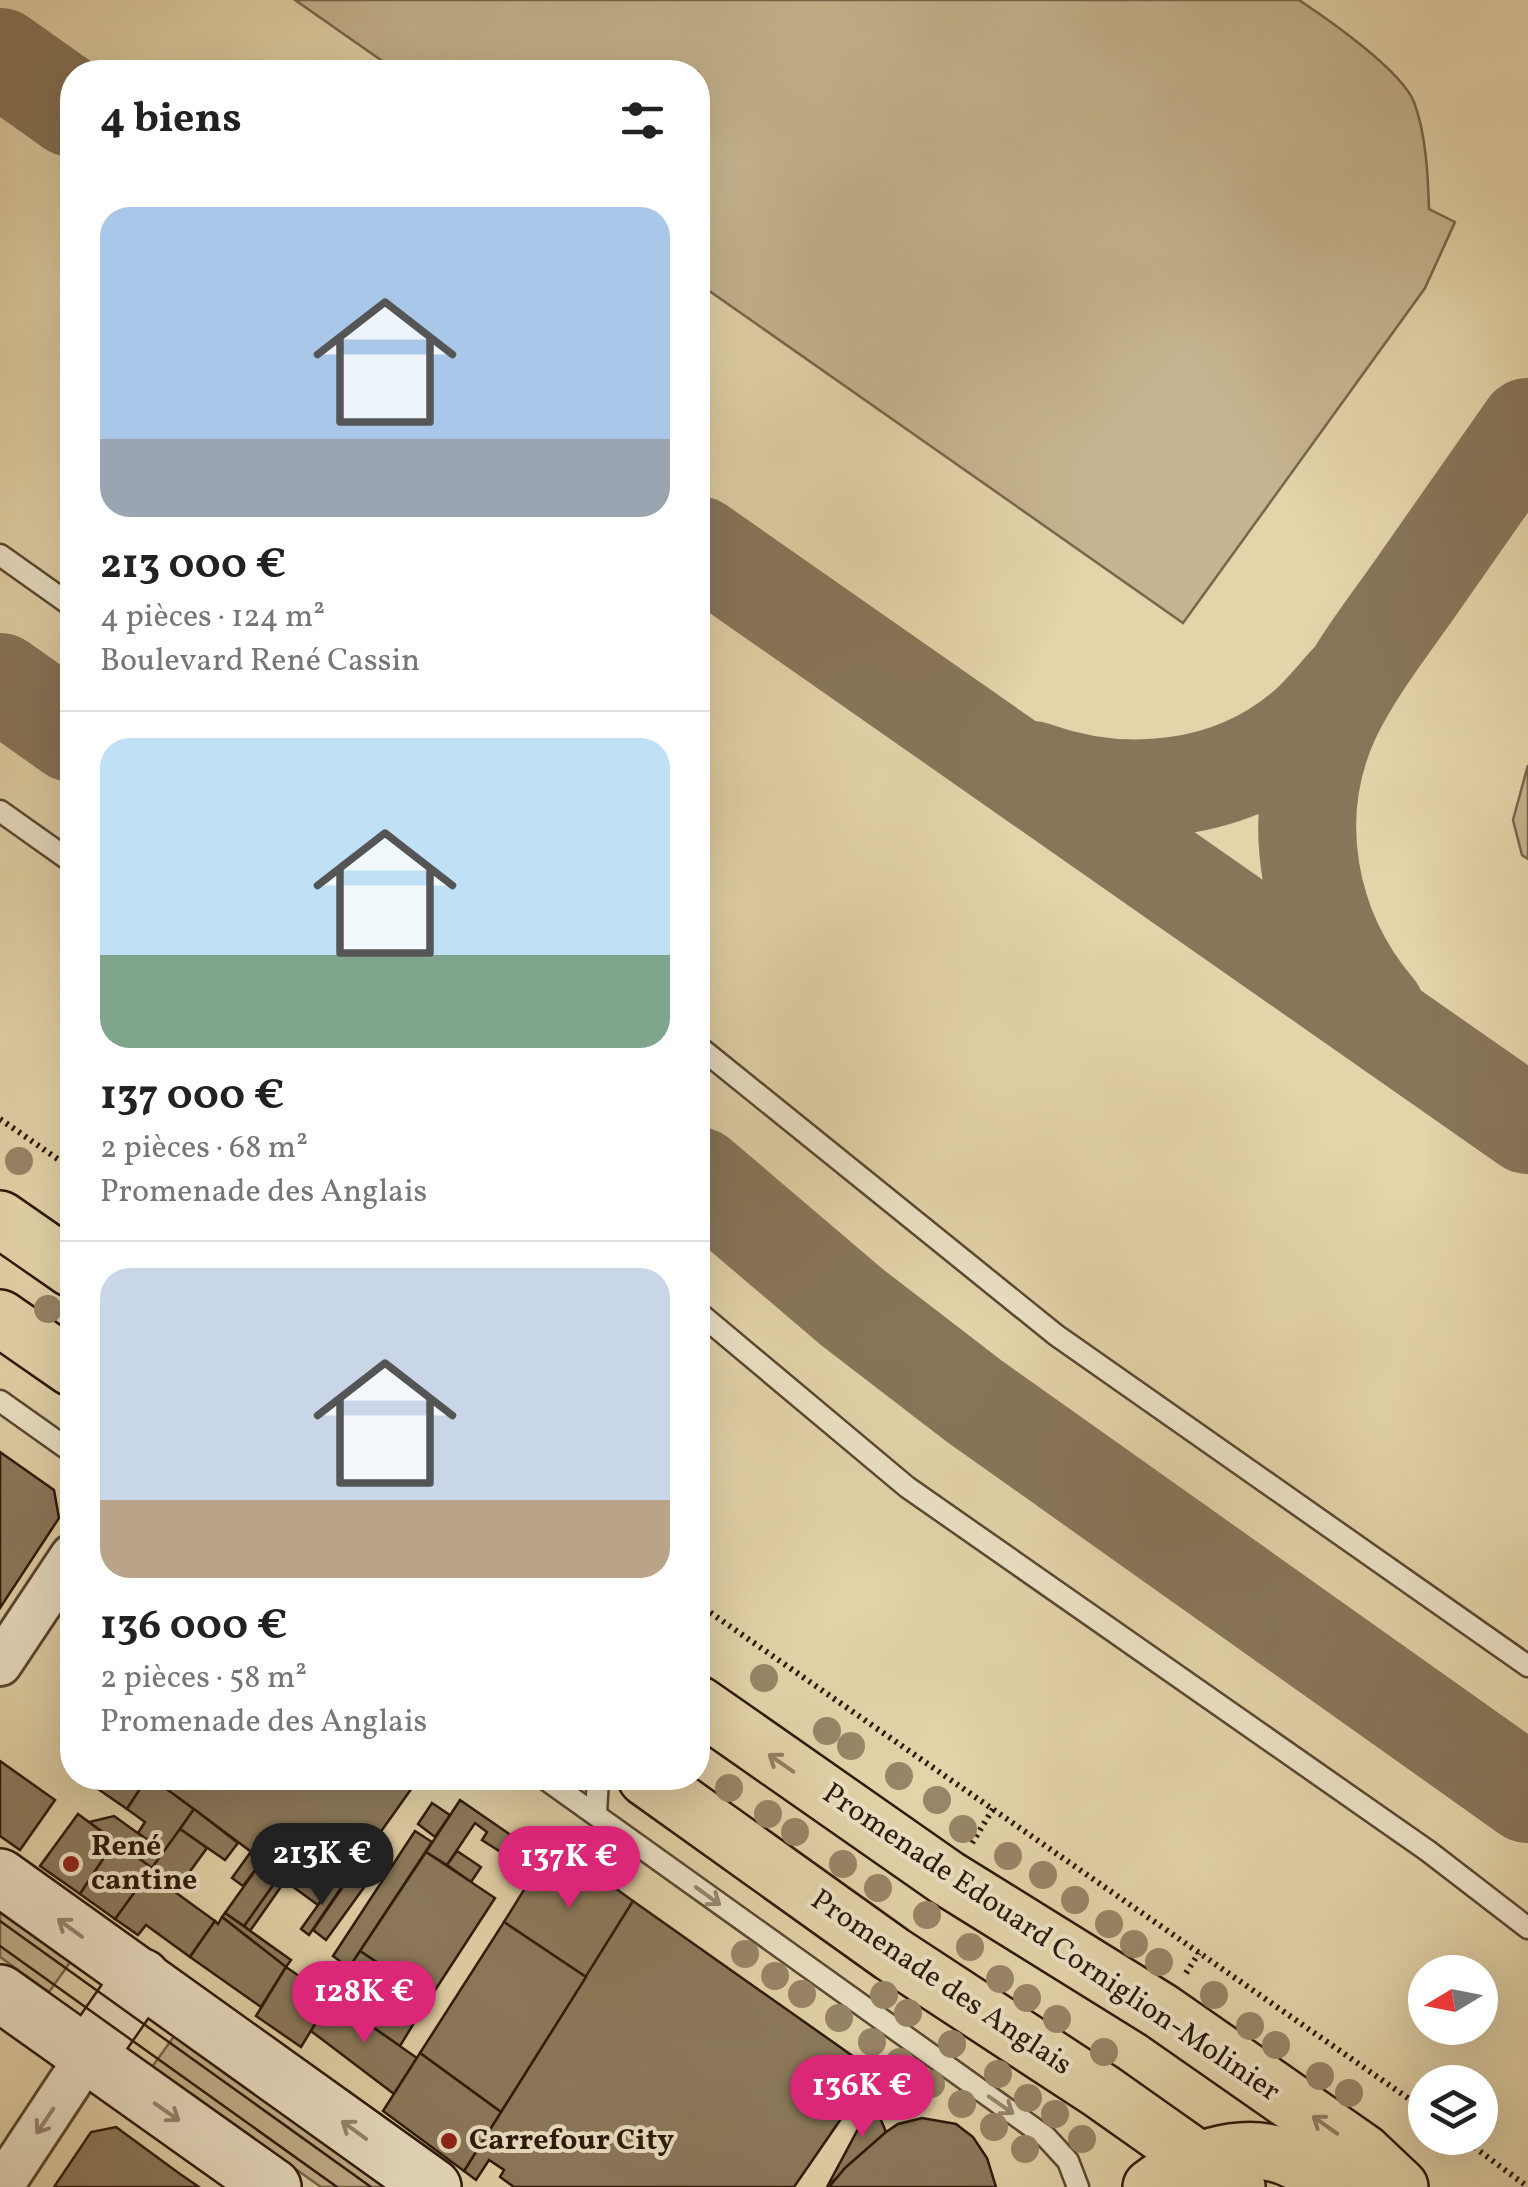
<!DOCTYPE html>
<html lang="fr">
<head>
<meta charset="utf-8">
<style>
  body { margin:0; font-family:Vollkorn,serif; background:#f6f6f6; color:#222; height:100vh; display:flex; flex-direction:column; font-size:38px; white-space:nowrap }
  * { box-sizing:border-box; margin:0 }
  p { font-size:32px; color:#767676 }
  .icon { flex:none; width:55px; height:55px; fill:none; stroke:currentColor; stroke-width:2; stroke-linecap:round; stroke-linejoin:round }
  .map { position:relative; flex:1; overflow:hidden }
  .sheet { position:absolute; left:60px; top:60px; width:650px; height:1730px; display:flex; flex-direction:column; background:#fff; border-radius:40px; box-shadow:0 10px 40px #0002 }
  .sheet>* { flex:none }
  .needle { width:65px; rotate:260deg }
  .fabs { position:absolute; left:1408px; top:1955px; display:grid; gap:20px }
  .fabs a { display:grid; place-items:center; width:90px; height:90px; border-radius:50%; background:#fff; box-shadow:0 10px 40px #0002; font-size:50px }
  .price { position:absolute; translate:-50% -85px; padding:0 22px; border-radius:35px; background:#db2777; color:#fff; font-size:32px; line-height:65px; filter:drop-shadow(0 2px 5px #0008) }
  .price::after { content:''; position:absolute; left:50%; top:60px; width:30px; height:22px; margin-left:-15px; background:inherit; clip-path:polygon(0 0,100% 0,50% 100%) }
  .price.selected { background:#222; color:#fff }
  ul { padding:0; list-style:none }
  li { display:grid; align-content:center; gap:20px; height:530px; padding:0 40px }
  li+li { border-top:2px solid #e0e0e0 }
  li span { display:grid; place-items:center; height:310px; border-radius:30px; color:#555 }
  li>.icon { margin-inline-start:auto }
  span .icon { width:180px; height:180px; fill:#fffc; stroke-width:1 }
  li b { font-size:42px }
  h2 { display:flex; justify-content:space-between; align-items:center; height:120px; padding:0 40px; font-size:42px }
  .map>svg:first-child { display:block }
  .green { fill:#c5b48f; stroke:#78664c; stroke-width:2.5 }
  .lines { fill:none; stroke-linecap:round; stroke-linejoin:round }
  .taxiway { stroke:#88765a; stroke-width:98 }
  .building { fill:#8c7a5d; stroke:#2c180a; stroke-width:2.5 }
  .lane-casing { stroke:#5a4732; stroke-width:25 }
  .street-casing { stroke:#5a4732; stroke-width:48 }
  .secondary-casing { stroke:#2c180a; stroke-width:60 }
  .primary-casing { stroke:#2c180a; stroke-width:60 }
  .path { stroke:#2c180a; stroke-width:6; stroke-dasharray:2.5 5; stroke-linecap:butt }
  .lane { stroke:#ede3c8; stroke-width:20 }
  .street { stroke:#ede3c8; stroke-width:42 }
  .secondary { stroke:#ede3c8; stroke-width:55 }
  .primary { stroke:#e4d4aa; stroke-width:55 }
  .tram { stroke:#2c180a; stroke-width:2.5 }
  .tree { fill:#988668 }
  .oneway { stroke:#917f62 }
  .oneway2 { stroke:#968872 }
  .poi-dot { fill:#8f2418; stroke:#ede3c8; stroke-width:4 }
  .labels { text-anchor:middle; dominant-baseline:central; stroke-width:8; stroke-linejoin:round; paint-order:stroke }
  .poi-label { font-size:30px; font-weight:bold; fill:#2c180a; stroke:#ede3c8; text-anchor:start }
  .street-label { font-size:30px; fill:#2c180a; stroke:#ede3c8 }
</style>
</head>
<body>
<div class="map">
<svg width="1528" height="2187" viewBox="0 0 1528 2187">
  <rect width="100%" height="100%" fill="#e4d4aa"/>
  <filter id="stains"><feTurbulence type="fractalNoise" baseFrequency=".002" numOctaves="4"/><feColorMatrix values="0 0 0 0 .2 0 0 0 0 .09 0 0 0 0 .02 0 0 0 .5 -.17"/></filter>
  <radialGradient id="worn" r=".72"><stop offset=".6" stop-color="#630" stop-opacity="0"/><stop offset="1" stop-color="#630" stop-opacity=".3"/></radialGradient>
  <g class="green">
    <path d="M295,0H1299C1329,20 1401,70 1414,102C1426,134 1428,175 1429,209L1455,222L1425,288L1183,623L698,283V72H398Z"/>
    <polygon points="1528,765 1528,859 1522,855 1513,820"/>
    <polygon points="0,1911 71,1961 49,1992 0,1957"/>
    <polygon points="175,2035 386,2187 321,2187 152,2067"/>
  </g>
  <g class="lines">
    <g class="taxiway">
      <polyline points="0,57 72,108"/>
      <polyline points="698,545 1528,1125"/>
      <polyline points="0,682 72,733"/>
      <path d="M1033,770C1125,803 1231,793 1307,727C1322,714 1335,697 1349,682"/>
      <path d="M1376,1010C1307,929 1286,816 1331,718C1353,672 1385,631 1414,590C1452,536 1490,481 1528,427"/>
      <polyline points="698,1176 853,1308 974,1401 1528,1794"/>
    </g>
  </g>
  <g class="building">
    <polygon points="0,1452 54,1490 59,1518 0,1608"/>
    <polygon points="0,1761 55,1800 20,1850 0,1836"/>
    <polygon points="82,1778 147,1778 127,1809"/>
    <polygon points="147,1778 152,1778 194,1809 164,1852 138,1833 145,1822 127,1809"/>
    <polygon points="152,1778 419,1778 343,1885 336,1880 318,1905 285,1881 250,1931 244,1926 281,1874"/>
    <polygon points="460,1800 528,1847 520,1860 507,1850 504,1854 482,1840 487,1832 475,1823 447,1865 426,1852"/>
    <polygon points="432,1803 450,1815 435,1837 418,1824"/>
    <polygon points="194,1809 238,1843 225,1860 180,1829"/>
    <polygon points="78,1814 115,1841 80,1894 40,1866"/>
    <polygon points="114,1816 164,1852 152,1868 89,1822"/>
    <polygon points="180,1829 207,1848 175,1892 215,1921 190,1957 146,1925 138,1935 115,1919"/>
    <polygon points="415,1831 432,1842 349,1968 333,1956"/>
    <polygon points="115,1841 152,1868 115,1919 80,1894"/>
    <polygon points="553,1843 633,1901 586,1977 504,1922"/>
    <polygon points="457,1851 481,1867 471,1882 447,1865"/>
    <polygon points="426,1852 495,1898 430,1998 360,1951"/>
    <polygon points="250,1853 262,1861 243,1886 232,1878"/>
    <polygon points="262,1861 281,1874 244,1926 225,1913"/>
    <polygon points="355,1869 370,1879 326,1940 313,1930"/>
    <polygon points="336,1880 343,1885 309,1935 301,1929"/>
    <polygon points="633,1901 874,2071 794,2187 514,2187 500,2177 504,2170 489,2160 476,2180 464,2171"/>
    <polygon points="225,1913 291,1960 286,1967 222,1917"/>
    <polygon points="222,1917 286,1967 261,2007 190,1957 215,1921 218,1924"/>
    <polygon points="504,1922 586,1977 501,2112 420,2053"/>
    <polygon points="360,1951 430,1998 417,2018 366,1984 348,2010 330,1997"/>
    <polygon points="286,1967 331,1998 301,2047 256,2016"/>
    <polygon points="366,1984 417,2018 400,2046 348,2010"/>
    <polygon points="331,1998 417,2058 394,2094 311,2031"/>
    <polygon points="420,2053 501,2112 464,2171 383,2111"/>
    <polygon points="873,2101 886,2132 827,2187"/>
    <polygon points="922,2118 956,2124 973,2137 987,2158 996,2187 829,2187 845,2168 886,2132 898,2124"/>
    <polygon points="116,2127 180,2174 199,2187 54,2187 91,2132"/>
  </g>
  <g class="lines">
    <defs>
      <g id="lane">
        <polyline points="0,555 72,606"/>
        <polyline points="0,811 72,862"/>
        <polyline points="698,1046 1056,1335 1528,1666"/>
        <polyline points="698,1312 907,1487 1428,1851 1528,1928"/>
        <polyline points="0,1401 72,1452"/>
        <polyline points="544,1778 1046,2137 1068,2161 1078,2187"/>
        <polyline points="596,1814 598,1778"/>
      </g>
      <g id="street">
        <polyline points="0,1664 72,1556"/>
        <polyline points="1,2187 88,2055"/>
      </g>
      <g id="secondary">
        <polyline points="0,1877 433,2187"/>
        <polyline points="0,1993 273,2187"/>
        <polyline points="88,2055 142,1977"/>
      </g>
      <g id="primary">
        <polyline points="0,1219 72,1269"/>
        <polyline points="0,1318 72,1368"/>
        <polyline points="698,1704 947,1878 1161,2011 1363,2152 1400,2187"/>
        <polyline points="646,1778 892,1954 1101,2091 1237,2187"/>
        <path d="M1151,2187C1186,2160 1239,2141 1283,2156C1302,2162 1320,2176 1337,2187"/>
      </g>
    </defs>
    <use href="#lane" class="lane-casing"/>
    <use href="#street" class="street-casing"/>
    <use href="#secondary" class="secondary-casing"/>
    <use href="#primary" class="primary-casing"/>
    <g class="path">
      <polyline points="0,1119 72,1169"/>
      <polyline points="698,1604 1425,2110"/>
      <polyline points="972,1843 993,1809"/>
      <polyline points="1186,1973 1199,1953"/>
      <polyline points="1462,2138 1528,2187"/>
    </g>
    <use href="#lane" class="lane"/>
    <use href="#street" class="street"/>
    <use href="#secondary" class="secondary"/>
    <use href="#primary" class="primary"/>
    <g class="tram">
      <polyline points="0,1921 371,2187"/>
      <polyline points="0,1946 337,2187"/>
    </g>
  </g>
  <g class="tree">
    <circle cx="19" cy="1161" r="14"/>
    <circle cx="48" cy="1309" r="14"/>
    <circle cx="764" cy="1678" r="14"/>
    <circle cx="827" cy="1731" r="14"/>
    <circle cx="851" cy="1746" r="14"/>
    <circle cx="899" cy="1776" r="14"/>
    <circle cx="729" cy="1788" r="14"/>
    <circle cx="937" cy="1800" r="14"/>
    <circle cx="768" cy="1814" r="14"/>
    <circle cx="963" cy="1829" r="14"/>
    <circle cx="795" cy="1832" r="14"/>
    <circle cx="1008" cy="1856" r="14"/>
    <circle cx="843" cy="1864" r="14"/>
    <circle cx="1043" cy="1875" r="14"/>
    <circle cx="878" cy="1888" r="14"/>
    <circle cx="1075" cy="1900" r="14"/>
    <circle cx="927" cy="1915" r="14"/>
    <circle cx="1109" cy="1924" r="14"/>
    <circle cx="1134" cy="1944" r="14"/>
    <circle cx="970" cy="1947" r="14"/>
    <circle cx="745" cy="1954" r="14"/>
    <circle cx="1159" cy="1962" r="14"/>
    <circle cx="775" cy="1976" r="14"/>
    <circle cx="1000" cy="1979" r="14"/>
    <circle cx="802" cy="1994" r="14"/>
    <circle cx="884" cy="1995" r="14"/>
    <circle cx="1214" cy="1995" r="14"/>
    <circle cx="1027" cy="1998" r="14"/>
    <circle cx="908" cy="2013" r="14"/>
    <circle cx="839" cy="2018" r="14"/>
    <circle cx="1057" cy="2019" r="14"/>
    <circle cx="1250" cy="2026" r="14"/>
    <circle cx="872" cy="2042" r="14"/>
    <circle cx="952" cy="2044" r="14"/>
    <circle cx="1276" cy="2045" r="14"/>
    <circle cx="1104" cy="2052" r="14"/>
    <circle cx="900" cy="2062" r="14"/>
    <circle cx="998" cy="2074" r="14"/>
    <circle cx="1320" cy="2076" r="14"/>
    <circle cx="931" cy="2084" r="14"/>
    <circle cx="1349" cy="2093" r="14"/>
    <circle cx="1028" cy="2098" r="14"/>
    <circle cx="962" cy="2104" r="14"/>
    <circle cx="1055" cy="2114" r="14"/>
    <circle cx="994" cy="2127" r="14"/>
    <circle cx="1082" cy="2139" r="14"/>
    <circle cx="1025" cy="2149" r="14"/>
  </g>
  <defs><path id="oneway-shaft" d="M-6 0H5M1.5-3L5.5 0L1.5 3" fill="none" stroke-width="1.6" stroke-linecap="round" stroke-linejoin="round" transform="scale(2.5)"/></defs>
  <g class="oneway">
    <use href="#oneway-shaft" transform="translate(781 1763) rotate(-145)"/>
    <use href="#oneway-shaft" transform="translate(1325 2125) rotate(-145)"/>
  </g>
  <g class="oneway2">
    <use href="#oneway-shaft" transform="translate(708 1896) rotate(36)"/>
    <use href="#oneway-shaft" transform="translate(70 1928) rotate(-144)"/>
    <use href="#oneway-shaft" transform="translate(1001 2105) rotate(35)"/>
    <use href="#oneway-shaft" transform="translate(167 2112) rotate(35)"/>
    <use href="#oneway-shaft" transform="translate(45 2121) rotate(124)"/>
    <use href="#oneway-shaft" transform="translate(354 2130) rotate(-144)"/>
  </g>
  <g class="poi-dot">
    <circle cx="71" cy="1864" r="10"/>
    <circle cx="449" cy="2141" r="10"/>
  </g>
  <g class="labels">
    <g class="poi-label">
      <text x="91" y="1847">René<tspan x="91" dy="34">cantine</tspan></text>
      <text x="469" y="2141">Carrefour City</text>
    </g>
    <g class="street-label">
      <text transform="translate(1051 1943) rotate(34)">Promenade Edouard Corniglion-Molinier</text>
      <text transform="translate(941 1983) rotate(34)">Promenade des Anglais</text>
    </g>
  </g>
  <rect width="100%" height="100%" filter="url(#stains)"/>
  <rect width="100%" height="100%" fill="url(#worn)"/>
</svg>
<div class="fabs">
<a><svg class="needle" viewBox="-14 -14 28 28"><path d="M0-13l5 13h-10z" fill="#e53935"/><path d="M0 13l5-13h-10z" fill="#767676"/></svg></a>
<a><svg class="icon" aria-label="layers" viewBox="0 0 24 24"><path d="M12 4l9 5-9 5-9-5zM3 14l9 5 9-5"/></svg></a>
</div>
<b class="price selected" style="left:322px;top:1908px">213K €</b>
<b class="price" style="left:569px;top:1911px">137K €</b>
<b class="price" style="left:364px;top:2046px">128K €</b>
<b class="price" style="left:862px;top:2140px">136K €</b>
<section class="sheet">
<h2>4 biens<svg class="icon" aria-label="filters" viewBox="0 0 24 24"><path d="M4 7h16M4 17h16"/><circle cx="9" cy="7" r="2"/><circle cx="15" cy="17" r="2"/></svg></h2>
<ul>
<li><span style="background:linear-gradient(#a9c7e8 75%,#9aa5b1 0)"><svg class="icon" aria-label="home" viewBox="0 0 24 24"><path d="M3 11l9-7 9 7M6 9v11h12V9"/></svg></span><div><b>213 000 €</b><p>4 pièces · 124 m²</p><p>Boulevard René Cassin</p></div></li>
<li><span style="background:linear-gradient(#bfe0f5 70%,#7fa58c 0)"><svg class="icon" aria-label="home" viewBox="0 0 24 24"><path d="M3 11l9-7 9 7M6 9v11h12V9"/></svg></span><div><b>137 000 €</b><p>2 pièces · 68 m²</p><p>Promenade des Anglais</p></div></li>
<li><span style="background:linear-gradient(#c9d6e8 75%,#b9a48a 0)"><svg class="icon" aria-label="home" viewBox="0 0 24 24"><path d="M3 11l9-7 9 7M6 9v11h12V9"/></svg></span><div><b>136 000 €</b><p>2 pièces · 58 m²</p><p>Promenade des Anglais</p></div></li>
</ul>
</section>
</div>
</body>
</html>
